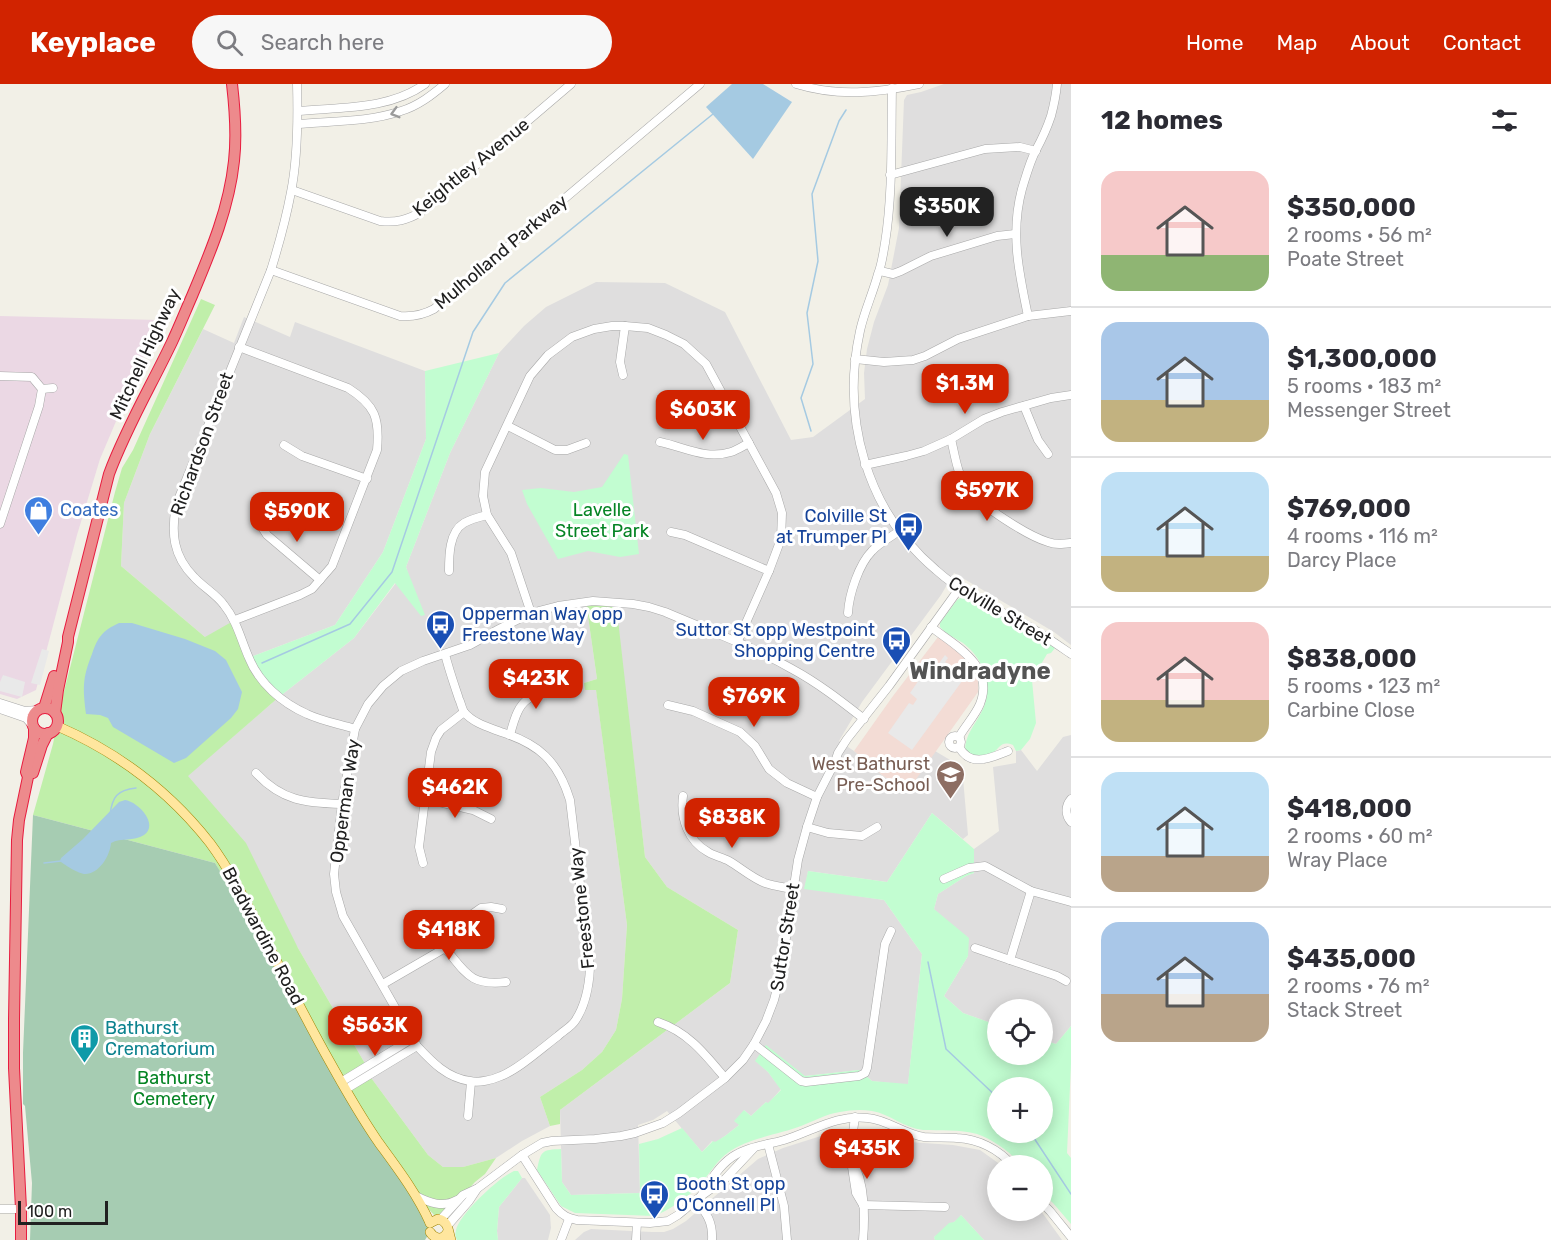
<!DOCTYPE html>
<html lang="en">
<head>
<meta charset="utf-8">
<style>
  body { margin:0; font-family:Rubik,sans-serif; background:#f7f7f7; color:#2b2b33; height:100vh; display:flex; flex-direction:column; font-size:22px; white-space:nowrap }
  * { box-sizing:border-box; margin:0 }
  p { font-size:20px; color:#7c7c81 }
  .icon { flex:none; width:33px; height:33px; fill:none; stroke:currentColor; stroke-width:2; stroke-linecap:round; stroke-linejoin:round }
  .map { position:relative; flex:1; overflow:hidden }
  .side { display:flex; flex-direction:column; background:#fff; width:480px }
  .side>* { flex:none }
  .fabs { position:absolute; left:987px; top:915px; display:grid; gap:12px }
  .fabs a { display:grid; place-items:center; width:66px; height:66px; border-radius:50%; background:#fff; box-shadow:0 3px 15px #0003; font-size:30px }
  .scale { position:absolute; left:18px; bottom:15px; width:90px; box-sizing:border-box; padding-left:6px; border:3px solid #212121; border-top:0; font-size:16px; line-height:21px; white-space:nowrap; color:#212121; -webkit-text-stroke:4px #fff; paint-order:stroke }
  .price { position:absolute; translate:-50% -51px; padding:0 14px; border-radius:12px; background:#d12300; color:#fff; font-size:20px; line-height:39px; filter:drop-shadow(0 2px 3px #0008) }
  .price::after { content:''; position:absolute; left:50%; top:36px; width:18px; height:14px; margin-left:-9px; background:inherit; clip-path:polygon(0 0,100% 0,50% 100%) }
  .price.on { background:#222; color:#fff }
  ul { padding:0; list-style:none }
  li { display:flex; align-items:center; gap:18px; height:150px; padding:0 30px }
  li+li { border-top:2px solid #e1e1e2 }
  li span { display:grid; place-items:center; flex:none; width:168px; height:120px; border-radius:18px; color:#555 }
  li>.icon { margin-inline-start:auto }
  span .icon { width:72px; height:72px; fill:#fffc; stroke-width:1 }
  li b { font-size:26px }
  h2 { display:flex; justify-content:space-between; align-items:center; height:72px; padding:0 30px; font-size:26px }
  header { display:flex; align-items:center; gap:36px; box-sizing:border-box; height:84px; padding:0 30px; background:#d12300; color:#fff }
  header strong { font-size:28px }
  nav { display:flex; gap:33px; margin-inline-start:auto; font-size:21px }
  .search { width:420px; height:54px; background:#f7f7f7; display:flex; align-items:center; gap:15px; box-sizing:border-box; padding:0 21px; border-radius:33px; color:#7c7c81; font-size:22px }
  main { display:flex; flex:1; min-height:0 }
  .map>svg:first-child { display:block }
  .residential { fill:#dfdede }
  .commercial { fill:#f3dcd5 }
  .industrial { fill:#ebd8e4 }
  .grass { fill:#c0efaa }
  .cemetery { fill:#a6ccb2 }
  .park { fill:#c2fdd1; fill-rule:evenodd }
  .parking { fill:#e9e9e9 }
  .water { fill:#a5cae2 }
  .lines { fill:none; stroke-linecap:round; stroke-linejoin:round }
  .stream { stroke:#a5cae2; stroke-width:1.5 }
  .minor-casing { stroke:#a8a8a8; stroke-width:9 }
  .major-casing { stroke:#9d8400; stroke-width:10 }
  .highway-casing { stroke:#e81c3f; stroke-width:12 }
  .minor { stroke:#fff; stroke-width:8 }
  .major { stroke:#ffe69e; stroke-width:9 }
  .highway { stroke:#ed8a8c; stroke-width:10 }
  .oneway { stroke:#9b9b9b }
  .labels { text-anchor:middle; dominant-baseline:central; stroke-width:6; stroke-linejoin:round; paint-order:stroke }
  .street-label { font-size:18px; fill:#212121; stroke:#fff }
  .shop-label { font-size:18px; fill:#366cbe; stroke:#fff; text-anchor:start }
  .park-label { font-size:18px; fill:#058424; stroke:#fff }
  .transit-label { font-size:18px; fill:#164399; stroke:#fff; text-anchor:end }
  .education-label { font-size:18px; fill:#785e54; stroke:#fff; text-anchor:end }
  .culture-label { font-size:18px; fill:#0d838f; stroke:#fff; text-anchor:start }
  .district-label { font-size:24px; font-weight:bold; fill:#545454; stroke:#fff }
</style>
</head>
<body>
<header>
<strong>Keyplace</strong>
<div class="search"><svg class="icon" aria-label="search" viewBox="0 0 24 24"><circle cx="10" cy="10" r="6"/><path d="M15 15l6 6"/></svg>Search here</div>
<nav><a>Home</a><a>Map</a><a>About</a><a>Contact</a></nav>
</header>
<main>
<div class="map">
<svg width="1071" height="1156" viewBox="0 0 1071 1156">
  <rect width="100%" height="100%" fill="#f2f0e7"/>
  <g class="residential">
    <polygon points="944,0 1071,0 1071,561 1054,548 954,489 941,511 862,618 839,657 854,667 882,691 907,707 935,667 962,683 968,751 963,755 932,729 887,798 808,787 805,804 884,816 922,870 908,1001 872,997 859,986 805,992 756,977 768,988 781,1005 768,1020 766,1018 751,1032 744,1026 739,1041 725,1052 715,1059 712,1057 702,1068 667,1027 653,1036 638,1041 640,1109 571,1111 562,1098 560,1026 730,899 738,846 667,803 645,773 615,518 586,518 597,595 584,599 596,605 627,841 622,915 616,946 602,968 582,986 540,1013 550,1042 522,1057 496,1074 463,1083 443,1083 428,1071 369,991 367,983 298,864 187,692 279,613 354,554 396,499 421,531 406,483 450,369 499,269 524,242 546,223 596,198 665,199 725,228 791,356 813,353 865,315 864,289 867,265 874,238 888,201 899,144 904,16 907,11 921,8"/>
    <polygon points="244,233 290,253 295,238 425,287 426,355 383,468 335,541 248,574 205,553 121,482 124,419 150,350 203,245 234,259"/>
    <polygon points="1071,651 1071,942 1056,960 1043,956 1042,926 998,926 997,941 963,929 944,912 968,872 934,825 938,810 966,792 974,789 974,765 999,747 993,683 1016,679 1016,667 1021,666 1037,687 1063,653"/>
    <polygon points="867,1046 909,1058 953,1061 980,1066 1001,1081 998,1082 998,1126 1041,1127 1062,1156 984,1156 961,1131 958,1135 934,1153 935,1156 575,1156 584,1148 591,1145 652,1148 664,1148 673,1145 686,1137 758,1075 783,1064 824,1051 861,1050"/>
    <polygon points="522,1094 525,1094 550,1131 551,1144 548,1156 498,1156 497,1147 499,1123"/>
  </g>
  <polygon class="commercial" points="938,553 964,571 973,582 978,595 978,608 907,708 882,691 854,667 893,612"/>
  <polygon class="industrial" points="0,232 159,236 100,375 77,451 36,606 17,615 0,610"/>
  <g class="grass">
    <polygon points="201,215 215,221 150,350 124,419 121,482 205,553 235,536 248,573 279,613 188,692 246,759 298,864 367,983 341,998 215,779 33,731 53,660 60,623 115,408 122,384 133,366"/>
    <polygon points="586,518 616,518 645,773 667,803 738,846 730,899 560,1026 560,1040 550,1042 540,1013 582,986 602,968 616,946 622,915 627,841 596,606 585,606 584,599 597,595"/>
    <polygon points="369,991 428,1071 443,1083 463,1083 496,1074 485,1090 475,1098 463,1111 438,1135 416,1112 346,1005"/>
  </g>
  <polygon class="cemetery" points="33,731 215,779 286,895 429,1142 430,1148 425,1156 30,1156 32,1099 25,1022 23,1020 23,969"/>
  <g class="park">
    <polygon points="499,269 450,369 406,483 425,531 421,532 395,499 354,554 279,613 248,574 335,541 383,468 426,355 425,287"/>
    <polygon points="624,370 628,371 639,470 620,473 588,467 558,475 527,420 522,406 541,404 574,408 602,403"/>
    <path d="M960,514H966L1017,541L1055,564L1051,569L1047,570L1032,596L1036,639L1030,655L1021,666L1016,667L1013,661C1000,656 1000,665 991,670C984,673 977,673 970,673L965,667C965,651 974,642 981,629C995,604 984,575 963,559C955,554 946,550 940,543V539L957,516Z"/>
    <path d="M932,729L974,765V789L966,792L938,810L934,825L969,854L968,872L944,912L963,929L997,941L998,970H1042L1043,956L1056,960L1071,942V980L1067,1069L1071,1074V1140L1053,1119L1043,1110L1042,1082L1021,1081C1012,1069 992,1055 977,1050C960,1045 940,1047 923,1046C904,1044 890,1030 872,1027C861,1025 850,1026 840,1028C826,1030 814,1037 801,1042C780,1050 746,1055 729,1068C716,1077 709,1091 699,1102C686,1114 670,1126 654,1132L575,1129L561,1122L537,1086C541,1066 542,1066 561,1065L562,1098L571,1111L640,1109L639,1060L658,1055L682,1044L702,1068L713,1057L715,1058L725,1052L739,1041L734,1037L744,1026L751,1032L766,1018L768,1019L781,1006L768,988L755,977L766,961L805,992L859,986L872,997L908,1000L922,870L884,816L804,805L808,787L887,798ZM998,1004H1042V1048H998Z"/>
    <path d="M514,1087H518L522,1094L499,1123L497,1147L498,1156H457C455,1152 455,1151 456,1146C460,1130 498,1094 514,1087Z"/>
    <polygon points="961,1131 984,1156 935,1156 934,1153 949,1139 954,1138"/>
  </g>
  <g class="parking">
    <polygon points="42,565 49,567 40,601 31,599"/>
    <polygon points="945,571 948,574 945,578 961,589 960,591 965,593 912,666 888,649 909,619 913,621 917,615 910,609 923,590 929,593"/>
    <polygon points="3,591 25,598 22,613 0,607 0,598"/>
  </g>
  <g class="water">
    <polygon points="732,0 763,0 792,18 753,75 706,23"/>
    <path d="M119,539H132L185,555L215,567L226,576L242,608L238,625L231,634L186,674L174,679L113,643L108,634L100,631L86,630C83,604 82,595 92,570C98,553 102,547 119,539Z"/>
    <path d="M125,716C139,718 159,741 144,751C134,758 121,753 111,759C110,772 99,790 85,790C79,790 63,780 60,777L61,774L83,755L119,718Z"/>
  </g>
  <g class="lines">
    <g class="stream">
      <polyline points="811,347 801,314 813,280 807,229 818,177 812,110 839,37 846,26"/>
      <polyline points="262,579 350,540 392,488 473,248 505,199 713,30"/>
      <path d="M110,731C112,713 117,706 136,704"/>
      <polyline points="44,779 61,777"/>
      <polyline points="928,878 946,965 998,1014"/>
      <polyline points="1030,1048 1071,1110"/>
    </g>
    <defs>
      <g id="minor">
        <path d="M297,0C298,36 298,73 291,108C286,135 279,160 271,186L176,421C171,449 173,472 194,493C203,503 216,510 224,521C237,537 241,556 249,574C259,599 282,619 307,630C322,637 339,640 355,645"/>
        <path d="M796,0C838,13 876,9 919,0"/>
        <path d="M892,4C891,56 893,109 885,159C883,170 882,180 878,190C873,209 864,228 860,247C841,334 866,427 936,486C963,510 990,522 1021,538C1038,547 1055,559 1071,570"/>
        <path d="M298,27C340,23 389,26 425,0"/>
        <path d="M298,40C331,37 370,38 401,27C418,22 432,11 445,0"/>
        <polyline points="890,91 985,65 1020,63 1036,67"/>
        <path d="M292,106L380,137C396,139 407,136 421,128L571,0"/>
        <path d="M271,186L400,232C413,233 423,231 434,225L700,0"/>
        <polyline points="880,187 893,190 901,187 931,172 997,152 1015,150"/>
        <path d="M1028,232C1019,189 1010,149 1022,105C1026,92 1030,77 1036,66C1042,55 1047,44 1051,32C1054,21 1056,11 1057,0"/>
        <polyline points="855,275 884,278 913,276 925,272 958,255 1028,232 1071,227"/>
        <polyline points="623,291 620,278 625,242"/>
        <polyline points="0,292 32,293 42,305 39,322 0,440"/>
        <polyline points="42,305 53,304"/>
        <polyline points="1024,322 1038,356 1048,370"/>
        <polyline points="508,342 555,366 567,366 586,359"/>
        <path d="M951,355C955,371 957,390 967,404C979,421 1028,452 1048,458C1056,461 1063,460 1071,459"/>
        <path d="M660,358C684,363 706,376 731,368C737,366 743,362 749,359"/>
        <polyline points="284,361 302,372 367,395"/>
        <polyline points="865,381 906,372 924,367 951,355 984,335 1002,328 1051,314 1071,311"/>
        <polyline points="258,437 267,451 320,496"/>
        <polyline points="671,448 685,451 769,487"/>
        <path d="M449,487C449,472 449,448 464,439C471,435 479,433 487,431"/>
        <polyline points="531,529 511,469 487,431 483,412 485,388 530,292 548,271 572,253 594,245 612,242 625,242 648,244 666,251 684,260 706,280 776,409 782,429 781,455 769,487 737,559"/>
        <path d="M848,529C849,510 859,480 872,467C879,459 891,453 899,447"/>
        <path d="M235,536L300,511L312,505L332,482L377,366C380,334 375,321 348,304L239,263"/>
        <path d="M931,543C956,562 995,582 980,620C975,632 965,642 959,653"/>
        <path d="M445,570C449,586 454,600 459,615C461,619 462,625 464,628C473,639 488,643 501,648C539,660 558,677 570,716L590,884C589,903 586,921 575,937C571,943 563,947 558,952C542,964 519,985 501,992C492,996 479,999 470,997C447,994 432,978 417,962L343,832L336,808L334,790L342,720L355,645L368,620L383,602L401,587L423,577L470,561L499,545L531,529L558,522L593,517L633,520L649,523L665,528C707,546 752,562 792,585C818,599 841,617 864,635"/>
        <polyline points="0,619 25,627 37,626"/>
        <polyline points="668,621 693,627 740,648 755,662 769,685 787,699 817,713"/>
        <polyline points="0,625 26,634 32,641"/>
        <path d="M510,651C520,612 527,611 565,606"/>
        <circle cx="955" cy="658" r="6"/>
        <path d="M959,663C971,684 990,674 1008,667"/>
        <path d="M256,689C282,717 306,719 342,720"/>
        <path d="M683,712C680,734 688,757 708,768C714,772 722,773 729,777C741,784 752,794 765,799C774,802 783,803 792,805"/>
        <polyline points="426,715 473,726 491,735"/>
        <path d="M1071,715C1065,722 1065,731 1071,738"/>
        <polyline points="807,743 828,749 862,752 877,743"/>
        <polyline points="423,779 419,763 431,668 436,654 441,646 464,628"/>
        <polyline points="944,795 969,784 985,782 1031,807 1071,818"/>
        <path d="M445,864C466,889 470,902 506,898"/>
        <polyline points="975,864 1057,892 1066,897"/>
        <polyline points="1010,876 1031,807"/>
        <polyline points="383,900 445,864 471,831 481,824 491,823 502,825"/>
        <path d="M658,938C688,948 705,970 725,994"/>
        <polyline points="754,960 801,997 806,998 859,992 865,989 867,984 885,860 891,847"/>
        <polyline points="341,998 413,954"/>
        <polyline points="346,1005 417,962"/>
        <polyline points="468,1032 471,998"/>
        <polyline points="855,1033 850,1070 856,1109 863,1121"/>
        <polyline points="768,1060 784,1122 787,1156"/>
        <path d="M522,1071L556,1124C563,1132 568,1134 577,1136L650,1139L668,1137L678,1131L701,1112L725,1095L754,1064"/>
        <path d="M853,1079C865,1098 865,1134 863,1156"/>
        <path d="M416,1112C430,1119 443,1124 457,1116"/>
        <path d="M701,1112C710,1097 718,1083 732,1073C748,1062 767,1061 784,1056C813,1047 837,1030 868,1034C888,1036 904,1050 924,1053C935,1054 946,1053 957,1054C978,1055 999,1065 1013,1082"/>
        <path d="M696,1116C707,1130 713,1138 712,1156"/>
        <polyline points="1042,1119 1050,1127 1071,1153"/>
        <polyline points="863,1121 945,1123"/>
        <polyline points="0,1125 21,1125"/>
        <polyline points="441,1135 463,1111 478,1104 522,1071 542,1059 552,1057 595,1055 621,1052 635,1049 663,1039 679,1029 725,994 743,976 754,960 766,937 774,916 780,893 798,776 807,743 817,713 835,678 838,669 847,655 889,602 959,505"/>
        <polyline points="448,1141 469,1117 477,1105"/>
        <polyline points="561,1156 569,1135"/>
        <polyline points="636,1156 637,1139"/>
      </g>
      <g id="major">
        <path d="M57,642C117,668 170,708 210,759C230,786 245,816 260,845C283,889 305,934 330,978C345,1005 361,1033 379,1059C398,1085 417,1110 430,1139"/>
        <path d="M430,1139L438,1135C449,1137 448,1147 451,1156"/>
        <path d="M430,1148C435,1156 444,1156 448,1147"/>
      </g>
      <g id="highway">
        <polyline points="44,624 54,592"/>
        <circle cx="45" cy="637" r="13"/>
        <path d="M55,629L58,606L68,558V553L109,390C126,344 151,302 172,258C179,243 185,228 192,212C210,169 229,125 234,77C237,51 235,26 232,0"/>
        <polyline points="33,689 42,661 48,649"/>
        <polyline points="21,1156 21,1125 14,984 14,935 17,756 19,736 28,693 26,688 34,654 34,644"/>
      </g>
    </defs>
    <use href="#minor" class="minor-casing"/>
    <use href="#major" class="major-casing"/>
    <use href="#highway" class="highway-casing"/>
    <use href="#minor" class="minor"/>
    <use href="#major" class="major"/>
    <use href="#highway" class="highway"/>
  </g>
  <defs><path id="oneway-chevron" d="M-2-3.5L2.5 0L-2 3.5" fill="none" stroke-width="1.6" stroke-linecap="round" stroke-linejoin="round" transform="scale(1.5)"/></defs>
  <use class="oneway" href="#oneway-chevron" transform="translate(395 29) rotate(164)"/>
  <defs>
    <symbol id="shop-pin" viewBox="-11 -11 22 30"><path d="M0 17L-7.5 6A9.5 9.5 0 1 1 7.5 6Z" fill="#3f7fe0" stroke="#fff"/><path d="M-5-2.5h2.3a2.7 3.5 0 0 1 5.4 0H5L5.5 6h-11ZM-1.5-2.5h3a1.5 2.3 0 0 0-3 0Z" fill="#fff"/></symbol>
    <symbol id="bus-pin" viewBox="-11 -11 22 30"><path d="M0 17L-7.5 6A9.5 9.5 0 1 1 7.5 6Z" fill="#1a4fb4" stroke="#fff"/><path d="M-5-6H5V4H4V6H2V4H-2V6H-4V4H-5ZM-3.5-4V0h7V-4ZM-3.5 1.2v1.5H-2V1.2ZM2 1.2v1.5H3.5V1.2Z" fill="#fff"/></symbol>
    <symbol id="school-pin" viewBox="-11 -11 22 30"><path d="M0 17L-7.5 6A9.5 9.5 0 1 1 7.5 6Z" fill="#8d6e63" stroke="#fff"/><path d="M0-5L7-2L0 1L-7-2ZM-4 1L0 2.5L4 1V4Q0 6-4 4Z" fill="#fff"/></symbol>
    <symbol id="building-pin" viewBox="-11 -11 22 30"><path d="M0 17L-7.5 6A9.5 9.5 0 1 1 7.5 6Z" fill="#0f9aa8" stroke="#fff"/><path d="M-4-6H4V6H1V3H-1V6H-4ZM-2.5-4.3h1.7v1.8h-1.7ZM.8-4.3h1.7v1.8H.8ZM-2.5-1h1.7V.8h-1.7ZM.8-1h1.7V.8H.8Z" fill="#fff"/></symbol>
  </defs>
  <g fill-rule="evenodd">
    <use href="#shop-pin" x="22" y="410" width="33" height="45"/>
    <use href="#bus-pin" x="892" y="426" width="33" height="45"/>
    <use href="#bus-pin" x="424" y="524" width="33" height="45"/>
    <use href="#bus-pin" x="880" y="540" width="33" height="45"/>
    <use href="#school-pin" x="934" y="674" width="33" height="45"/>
    <use href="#building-pin" x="68" y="938" width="33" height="45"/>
    <use href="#bus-pin" x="638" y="1094" width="33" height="45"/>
  </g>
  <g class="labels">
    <g class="street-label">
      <text transform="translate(471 83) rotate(-39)">Keightley Avenue</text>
      <text transform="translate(501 168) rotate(-40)">Mulholland Parkway</text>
      <text transform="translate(145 270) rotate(-65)">Mitchell Highway</text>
      <text transform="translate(202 360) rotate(-70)">Richardson Street</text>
      <text transform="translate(1000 527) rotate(31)">Colville Street</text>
      <text transform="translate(345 717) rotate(-82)">Opperman Way</text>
      <text transform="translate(582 824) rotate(-96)">Freestone Way</text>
      <text transform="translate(263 852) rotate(62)">Bradwardine Road</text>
      <text transform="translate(785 853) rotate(-81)">Suttor Street</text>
    </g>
    <g class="shop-label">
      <text x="60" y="426">Coates</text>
    </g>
    <g class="park-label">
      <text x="602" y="426">Lavelle<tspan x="602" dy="21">Street Park</tspan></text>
      <text x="174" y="994">Bathurst<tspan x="174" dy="21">Cemetery</tspan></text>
    </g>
    <g class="transit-label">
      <text x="887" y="432">Colville St<tspan x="887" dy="21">at Trumper Pl</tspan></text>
      <text x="462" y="530" text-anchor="start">Opperman Way opp<tspan x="462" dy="21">Freestone Way</tspan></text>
      <text x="875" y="546">Suttor St opp Westpoint<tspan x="875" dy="21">Shopping Centre</tspan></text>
      <text x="676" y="1100" text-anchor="start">Booth St opp<tspan x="676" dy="21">O'Connell Pl</tspan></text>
    </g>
    <g class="education-label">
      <text x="930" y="680">West Bathurst<tspan x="930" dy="21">Pre-School</tspan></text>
    </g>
    <g class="culture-label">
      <text x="105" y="944">Bathurst<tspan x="105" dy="21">Crematorium</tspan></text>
    </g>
    <g class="district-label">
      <text x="980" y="587">Windradyne</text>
    </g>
  </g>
</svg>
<div class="fabs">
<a><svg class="icon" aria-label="locate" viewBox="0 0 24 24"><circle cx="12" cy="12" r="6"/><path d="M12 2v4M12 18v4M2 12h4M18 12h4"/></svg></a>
<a>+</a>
<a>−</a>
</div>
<div class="scale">100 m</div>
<b class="price on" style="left:947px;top:154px">$350K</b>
<b class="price" style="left:965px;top:331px">$1.3M</b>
<b class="price" style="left:703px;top:357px">$603K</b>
<b class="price" style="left:987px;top:438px">$597K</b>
<b class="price" style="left:297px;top:459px">$590K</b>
<b class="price" style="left:536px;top:626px">$423K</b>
<b class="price" style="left:754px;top:644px">$769K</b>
<b class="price" style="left:455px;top:735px">$462K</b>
<b class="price" style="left:732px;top:765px">$838K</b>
<b class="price" style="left:449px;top:877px">$418K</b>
<b class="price" style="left:375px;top:973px">$563K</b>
<b class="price" style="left:867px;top:1096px">$435K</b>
</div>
<section class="side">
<h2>12 homes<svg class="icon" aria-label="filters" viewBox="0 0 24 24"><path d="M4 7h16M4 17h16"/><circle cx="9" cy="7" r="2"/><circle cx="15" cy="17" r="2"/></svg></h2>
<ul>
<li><span style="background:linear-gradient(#f6c9c9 70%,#8fb573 0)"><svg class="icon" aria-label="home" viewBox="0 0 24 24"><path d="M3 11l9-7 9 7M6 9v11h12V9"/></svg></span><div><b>$350,000</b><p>2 rooms · 56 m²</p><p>Poate Street</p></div></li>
<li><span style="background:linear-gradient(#a9c7e8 65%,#c2b280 0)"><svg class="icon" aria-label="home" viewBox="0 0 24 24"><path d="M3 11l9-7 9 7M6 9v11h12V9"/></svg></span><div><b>$1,300,000</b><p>5 rooms · 183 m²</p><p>Messenger Street</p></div></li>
<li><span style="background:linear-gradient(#bfe0f5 70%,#c2b280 0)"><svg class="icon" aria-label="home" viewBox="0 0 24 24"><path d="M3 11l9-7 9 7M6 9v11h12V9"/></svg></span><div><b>$769,000</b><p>4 rooms · 116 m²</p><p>Darcy Place</p></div></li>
<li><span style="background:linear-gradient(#f6c9c9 65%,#c2b280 0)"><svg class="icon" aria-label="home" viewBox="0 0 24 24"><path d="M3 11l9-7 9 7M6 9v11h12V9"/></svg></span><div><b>$838,000</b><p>5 rooms · 123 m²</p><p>Carbine Close</p></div></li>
<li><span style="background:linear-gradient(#bfe0f5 70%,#b9a48a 0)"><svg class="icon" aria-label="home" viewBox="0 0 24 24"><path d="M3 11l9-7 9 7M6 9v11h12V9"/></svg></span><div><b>$418,000</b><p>2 rooms · 60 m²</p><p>Wray Place</p></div></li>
<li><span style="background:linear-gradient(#a9c7e8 60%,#b9a48a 0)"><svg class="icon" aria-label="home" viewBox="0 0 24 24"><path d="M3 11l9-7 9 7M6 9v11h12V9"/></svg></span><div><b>$435,000</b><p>2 rooms · 76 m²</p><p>Stack Street</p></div></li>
</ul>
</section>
</main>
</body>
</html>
